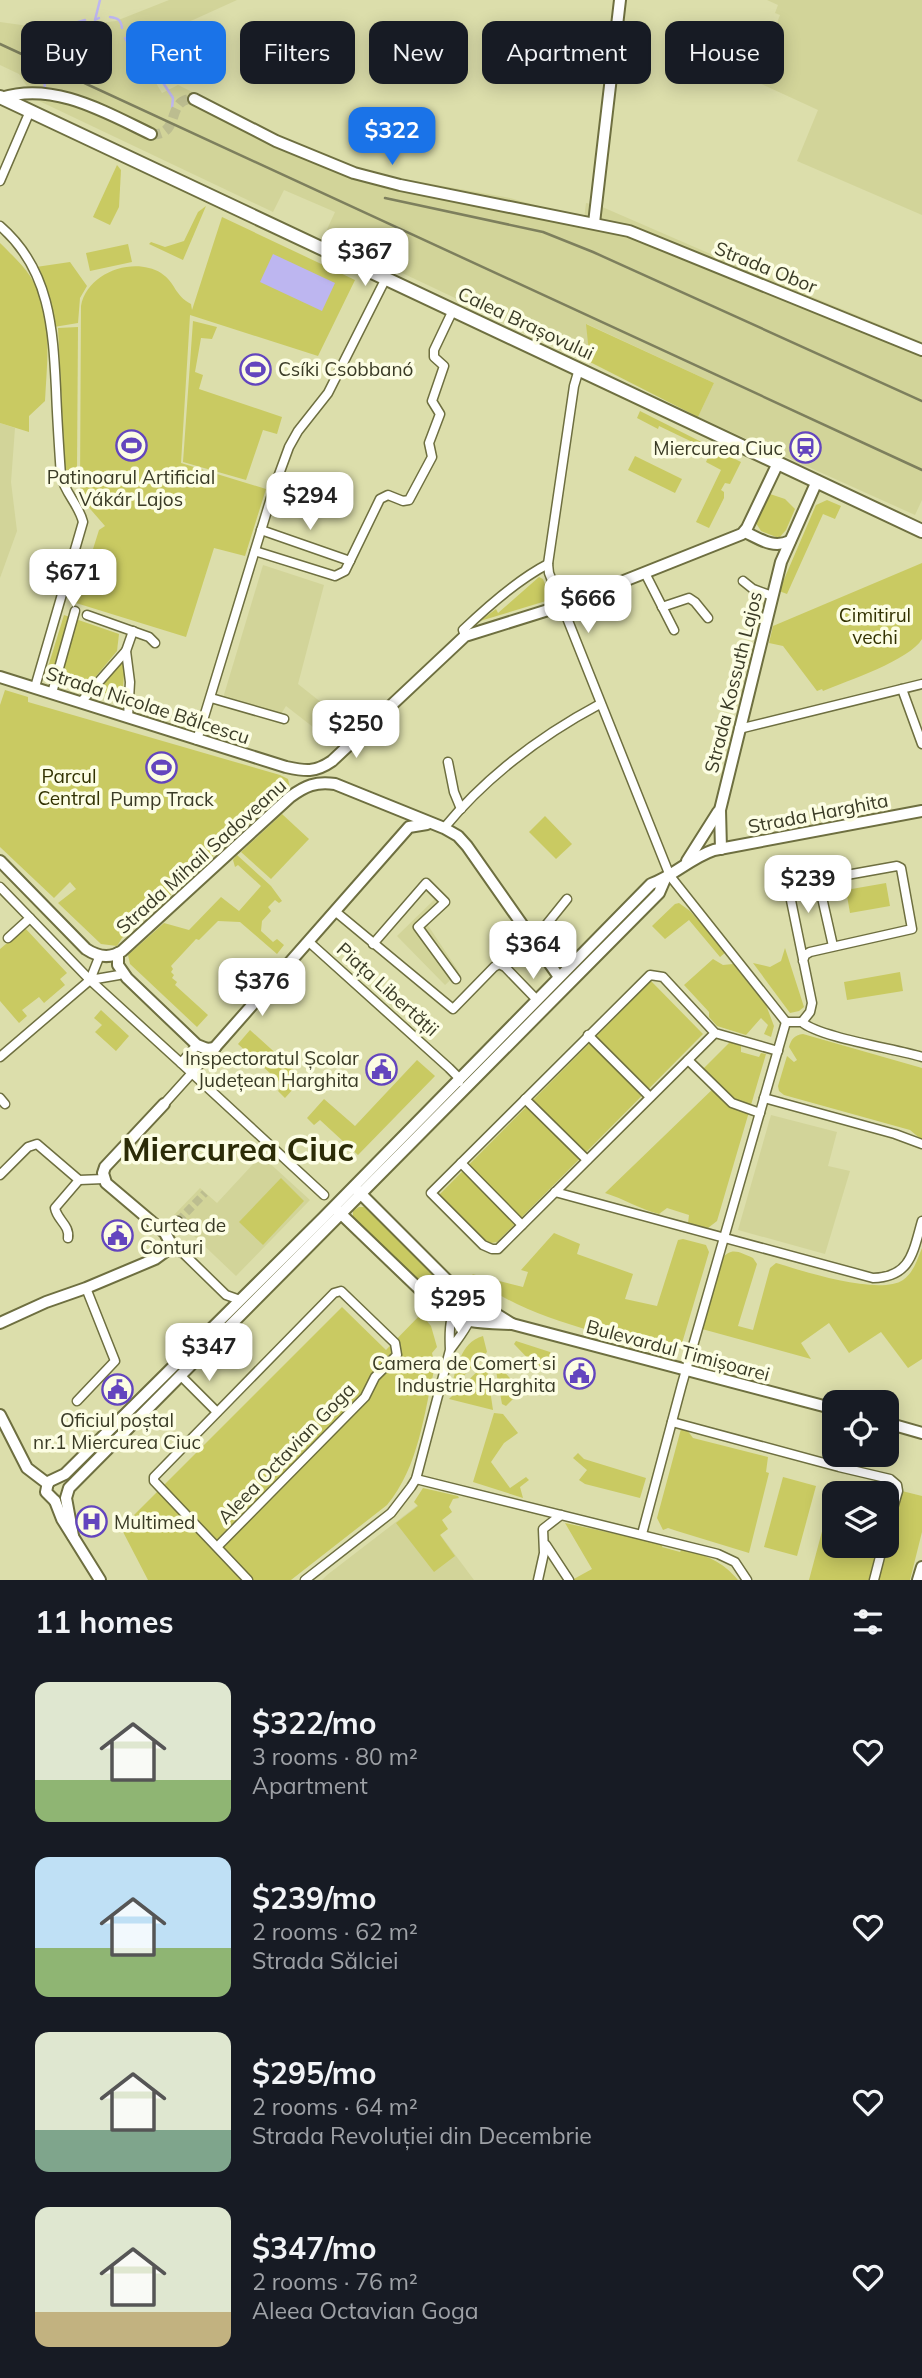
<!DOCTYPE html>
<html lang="en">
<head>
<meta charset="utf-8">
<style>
  body { margin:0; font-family:Mulish,sans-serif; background:#242831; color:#f1f3f6; height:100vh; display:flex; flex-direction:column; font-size:26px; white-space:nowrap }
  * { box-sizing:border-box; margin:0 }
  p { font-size:23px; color:#9ea1a6 }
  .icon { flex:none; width:38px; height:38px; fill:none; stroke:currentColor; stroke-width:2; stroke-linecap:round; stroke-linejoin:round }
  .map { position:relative; height:1580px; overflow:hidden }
  .details { display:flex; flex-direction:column; background:#171b24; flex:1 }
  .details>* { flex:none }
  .banner { position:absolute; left:21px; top:21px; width:880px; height:63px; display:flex; gap:14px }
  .controls { position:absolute; left:822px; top:1390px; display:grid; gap:14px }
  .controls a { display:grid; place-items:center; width:77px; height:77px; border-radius:14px; background:#171b24; box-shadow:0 4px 18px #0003; font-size:35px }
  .price { position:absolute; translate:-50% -60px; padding:0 16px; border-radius:14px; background:#fff; color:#222; font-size:23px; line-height:46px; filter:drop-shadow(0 2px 4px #0008) }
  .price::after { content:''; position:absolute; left:50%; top:42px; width:21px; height:16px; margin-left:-10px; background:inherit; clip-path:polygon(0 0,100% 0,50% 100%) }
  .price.on { background:#1a73e8; color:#fff }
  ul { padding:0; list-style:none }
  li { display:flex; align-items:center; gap:21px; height:175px; padding:0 35px }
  li span { display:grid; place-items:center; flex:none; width:196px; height:140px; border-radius:14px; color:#555 }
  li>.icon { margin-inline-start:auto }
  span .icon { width:84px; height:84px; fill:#fffc; stroke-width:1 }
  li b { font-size:30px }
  h2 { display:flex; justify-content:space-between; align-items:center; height:84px; padding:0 35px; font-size:30px }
  .chip { padding:0 24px; border-radius:14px; background:#171b24; box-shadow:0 4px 18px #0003; font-size:24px; line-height:63px }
  .chip.on { background:#1a73e8; color:#fff }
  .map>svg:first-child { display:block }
  .built { fill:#d2d499 }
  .green { fill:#c9ca62 }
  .water { fill:#bdb6f0 }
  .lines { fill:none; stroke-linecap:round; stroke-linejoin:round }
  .stream { stroke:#bdb6f0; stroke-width:2.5 }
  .street-tunnel { stroke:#bcbd90; stroke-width:8; stroke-dasharray:8 4; stroke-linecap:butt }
  .secondary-tunnel { stroke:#bcbd90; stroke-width:10; stroke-dasharray:10 5; stroke-linecap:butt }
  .street-casing { stroke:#6e6f40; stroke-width:11 }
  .secondary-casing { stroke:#6e6f40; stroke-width:14 }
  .primary-casing { stroke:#6e6f40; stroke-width:16 }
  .street { stroke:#fff; stroke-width:8 }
  .secondary { stroke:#fff; stroke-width:10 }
  .primary { stroke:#fff; stroke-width:12 }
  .rail { stroke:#7d7f5d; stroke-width:2.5 }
  .labels { text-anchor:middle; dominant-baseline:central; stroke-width:7; stroke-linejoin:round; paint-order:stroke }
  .street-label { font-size:19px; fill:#3a3b26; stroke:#fcfde3 }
  .poi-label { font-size:19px; fill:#3a3b26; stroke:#fcfde3; text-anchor:start }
  .park-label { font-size:19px; fill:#313100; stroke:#fcfde3 }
  .town-label { font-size:33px; font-weight:bold; fill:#2b2b07; stroke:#fcfde3 }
</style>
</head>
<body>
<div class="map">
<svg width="922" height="1580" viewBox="0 0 922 1580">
  <rect width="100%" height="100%" fill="#dcdeab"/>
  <g class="built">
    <polygon points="169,0 237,0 193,20 131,42 162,93 178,85 298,144 350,166 387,176 510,198 584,219 586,203 600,206 752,272 922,342 922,500 915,515 698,417 714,383 587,324 590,362 324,236 335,212 284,190 273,212 35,99 19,74 0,65 0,22 50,29 116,21"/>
    <polygon points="767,0 922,0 922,215 797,161 818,110 755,81 780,15 775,13 778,5"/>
    <polygon points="0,423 15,428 11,482 17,531 0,578"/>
    <polygon points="263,565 324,585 298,684 351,726 336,740 331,741 286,706 281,714 223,698"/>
    <polygon points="437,897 448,907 427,924 459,972 445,985 397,936"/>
    <polygon points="771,1115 837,1132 828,1166 850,1171 825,1254 738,1230"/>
    <polygon points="265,1159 310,1200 236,1276 173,1216 200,1188 217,1203 255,1162"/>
    <polygon points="418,1505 474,1580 322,1580 327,1575"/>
  </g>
  <g class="green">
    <polygon points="117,165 121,170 119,207 110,225 93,217"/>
    <polygon points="206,206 183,260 149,244 151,242 165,247 184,241 198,212"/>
    <path d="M222,217L355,280L318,356L190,315L181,463L266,489L245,556L214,548L186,637L76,603L99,530L105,526L85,503L80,487L81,306C87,273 133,256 161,273C176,283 174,295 191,304L192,310Z"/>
    <path d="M0,243C10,253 23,265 30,276C54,313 47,359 45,401L29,416V432L0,423Z"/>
    <polygon points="128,244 132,262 90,271 86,253"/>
    <polygon points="70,262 87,286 80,298 78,323 54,327 36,267"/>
    <polygon points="193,321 217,327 212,339 201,338 195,372 203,375 199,389 282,417 277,434 263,430 246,480 183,462"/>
    <polygon points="586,324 714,383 698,417 590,362"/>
    <polygon points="78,327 77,470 65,470 58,328"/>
    <polygon points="640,411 741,462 730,484 725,483 721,490 724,492 724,498 709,528 696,522 721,470 706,462 711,451 659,426 658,429 637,418"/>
    <polygon points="635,456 682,479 675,493 628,470"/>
    <polygon points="770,494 785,499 795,509 786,530 779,538 761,531 754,520 766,496"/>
    <polygon points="827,500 841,506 835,519 823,514 787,594 779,591 816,505"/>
    <path d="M922,563V639C910,660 847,681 823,691L822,689L817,691L783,646L769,643L773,626Z"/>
    <polygon points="539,577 543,579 549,595 546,601 480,621 496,609 498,613"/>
    <polygon points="64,615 119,634 117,651 83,692 44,680"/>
    <polygon points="126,651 122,699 94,689"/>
    <polygon points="5,690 28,697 28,702 280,775 288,779 290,788 122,938 117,946 101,944 58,903 76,889 70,882 54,898 0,847 0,705"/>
    <polygon points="282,814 309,839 271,879 241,852"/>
    <polygon points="545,816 572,844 556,859 529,832"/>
    <polygon points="237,855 271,886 282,901 279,903 275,900 268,907 271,911 262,921 261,931 273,942 277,939 284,945 277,954 240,922 218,921 199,940 196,939 171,966 173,969 171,972 174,975 172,978 177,982 175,985 208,1015 197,1027 130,964 128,955 164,923 189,930 221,897 239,911 261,886 238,865 235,867 233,860"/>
    <polygon points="886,883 890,906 850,913 846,890"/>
    <polygon points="679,903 690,911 726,952 720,957 689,920 665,939 652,926 675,904"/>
    <polygon points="25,928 67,973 60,979 65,985 44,1003 39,997 22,1010 27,1016 19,1023 0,1001 0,949"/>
    <polygon points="785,948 804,1007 799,1011 790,1013 753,963 770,967 781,961"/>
    <polygon points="713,959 723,965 733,964 766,1005 774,1026 771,1037 764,1034 768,1025 761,1018 746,1035 717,1026 709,1017 709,1012 684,985"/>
    <polygon points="900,972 903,991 847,1000 844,982"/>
    <polygon points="651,981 703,1034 497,1242 486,1244 436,1198"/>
    <polygon points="101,1010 129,1036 116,1051 95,1032 102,1025 94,1018"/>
    <polygon points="250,1030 303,1078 285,1098 278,1091 283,1085 238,1044"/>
    <path d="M803,1034L922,1068V1140L910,1130L784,1095L779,1091L778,1086L787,1056L794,1062L797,1060L789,1047C791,1040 794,1035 803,1034Z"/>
    <path d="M730,1042L741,1046V1052L759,1057L761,1053L766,1054L717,1221L708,1228L688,1223L689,1215L667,1208L659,1214C640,1209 624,1199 605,1193L718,1084L703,1069Z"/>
    <polygon points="417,1060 435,1076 358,1155 320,1120 314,1125 307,1118 324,1099 355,1126"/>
    <polygon points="281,1178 304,1201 263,1245 239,1222"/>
    <polygon points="359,1207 364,1207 448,1287 453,1297 445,1303 435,1297 353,1218 353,1211"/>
    <path d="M554,1233L580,1244L577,1254L633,1274L625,1299L657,1306L678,1240L683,1239L706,1245L709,1252L680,1350L673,1352C614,1336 516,1318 472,1274L523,1287L528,1272L521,1270Z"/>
    <path d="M922,1248V1359L908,1368L881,1332L849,1353L829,1323L801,1343L811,1359L702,1329L722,1259C731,1246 741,1253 753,1258L757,1264L738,1326L753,1330L770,1268L776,1263C803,1271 879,1296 903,1280C914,1272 917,1260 922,1248Z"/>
    <path d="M342,1307L386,1350L421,1314L431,1326L437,1347L432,1353L435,1366C424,1413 419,1467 387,1505L291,1580H148L121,1528Z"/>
    <path d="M483,1336L487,1352L450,1390C457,1370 459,1343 483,1336Z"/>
    <polygon points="516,1341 550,1352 552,1356 543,1370 540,1371 514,1344"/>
    <polygon points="494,1360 521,1391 506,1406 502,1404"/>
    <polygon points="486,1363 493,1410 449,1399"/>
    <polygon points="494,1413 503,1414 518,1433 504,1443 491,1462 510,1488 526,1477 529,1480 520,1487 523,1498 473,1482"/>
    <polygon points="681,1429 687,1430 693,1438 768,1457 766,1472 769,1473 749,1553 677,1531 668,1528 663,1530 657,1518"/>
    <polygon points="578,1453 584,1459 646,1478 640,1498 585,1484 579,1480 587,1470 573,1458"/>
    <polygon points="783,1477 816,1486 797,1556 764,1547"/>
    <polygon points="879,1480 890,1482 894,1489 922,1496 922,1532 910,1580 809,1580 832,1494 835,1495 835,1545 887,1545 887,1493 873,1487"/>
    <polygon points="423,1488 458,1496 459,1498 453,1499 449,1507 452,1512 442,1520 448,1529 440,1535 455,1556 434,1572 396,1523 418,1506 414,1502"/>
    <path d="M565,1523L663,1544L662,1547L680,1552L682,1549C706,1555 722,1561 738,1580H572L592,1569Z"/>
  </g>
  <polygon class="water" points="273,254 335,283 322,311 260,282"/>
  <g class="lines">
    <g class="stream">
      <path d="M110,17C118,18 121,20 122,28"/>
      <polyline points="99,18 95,20 100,0"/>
      <polyline points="125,38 135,57 160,78 173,98 172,108"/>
      <polyline points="45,90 44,74 65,26 85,20"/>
    </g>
    <polyline class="street-tunnel" points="178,1221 205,1193"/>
    <path class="secondary-tunnel" d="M151,134C182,137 165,97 194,99"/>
    <defs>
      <g id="street">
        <polyline points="0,181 30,111"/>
        <path d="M0,226C50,269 53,329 56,389C57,418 59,447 61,476C65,493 79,505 83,522L35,687"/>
        <polyline points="579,369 574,386 548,564 549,573 670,876 786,1022"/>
        <polyline points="261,530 350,561"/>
        <polyline points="255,551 335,576 345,571 380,499 388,495 403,501 409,500 432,457 429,443 440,414 432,401 444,366 434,357 434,350 453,310"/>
        <polyline points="645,573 674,630"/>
        <polyline points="743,581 753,589 772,596"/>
        <polyline points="662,607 689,598 695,602 708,618"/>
        <polyline points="87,615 149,637 155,643"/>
        <path d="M465,636L463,630C488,606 517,580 548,564"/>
        <polyline points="902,689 922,744"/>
        <polyline points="52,693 75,611"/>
        <polyline points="211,698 284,719"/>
        <polyline points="81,702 126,651"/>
        <polyline points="128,717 130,682 126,651 133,631"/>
        <polyline points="739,729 922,684"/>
        <polyline points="197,740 274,488 289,447 298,431 328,393 386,278"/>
        <polyline points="448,762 454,792 461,809"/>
        <path d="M444,828C486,777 542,735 600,704"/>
        <polyline points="816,871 833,946"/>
        <polyline points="0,887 30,918 8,938"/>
        <polyline points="336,912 453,1009 494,967 499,964 505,967 537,1000"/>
        <polyline points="534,940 567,899"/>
        <polyline points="309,942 449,1068 459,1078 459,1082"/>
        <polyline points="373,944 426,883 445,902 418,927 456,979"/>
        <polyline points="98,960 90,980 119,975"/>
        <polyline points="90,980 181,1063 196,1046"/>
        <path d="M786,1022H802C818,1037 896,1049 922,1057"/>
        <polyline points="802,1022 810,1012 812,1003 786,876 800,872 816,871 830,878 897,866 901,868 912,929 810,952 805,955 803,961"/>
        <polyline points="715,1033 498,1249 492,1249 483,1245 431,1193 650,975 663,977 715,1033 778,1051"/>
        <polyline points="588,1035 650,1097"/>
        <polyline points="0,1057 90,980 30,918"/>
        <polyline points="688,1060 732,1103 760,1113"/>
        <polyline points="181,1063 324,1195"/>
        <polyline points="0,1098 5,1104"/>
        <polyline points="764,1098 895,1134 922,1144"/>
        <polyline points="525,1099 587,1160"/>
        <polyline points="164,1104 210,1053"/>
        <polyline points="461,1163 522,1225"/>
        <polyline points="0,1175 28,1147 37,1144 79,1180 104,1179"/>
        <path d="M555,1192L873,1278C911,1277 913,1252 922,1221"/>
        <polyline points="165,1233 178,1221"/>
        <path d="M68,1238C70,1225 57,1220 55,1208L79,1180"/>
        <polyline points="169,1247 184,1254 226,1295 240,1300"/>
        <polyline points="180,1375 217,1412"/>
        <polyline points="77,1401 115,1361 86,1288"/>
        <polyline points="672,1422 839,1467 890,1479 897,1485 898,1491 887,1529"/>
        <polyline points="416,1479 718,1554 735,1562 747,1580"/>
        <polyline points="642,1534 682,1384 786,1022"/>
        <polyline points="546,1545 569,1580"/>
        <polyline points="218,1546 365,1397 375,1377 397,1355 395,1343 341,1291 334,1293 154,1477 154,1481 248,1580"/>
        <path d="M305,1580L391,1513L411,1487L416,1479L450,1350C449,1330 448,1306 470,1297C478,1317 461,1334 450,1350"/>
        <polyline points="538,1580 544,1553 543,1529 561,1515"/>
        <polyline points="874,1580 883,1545"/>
      </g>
      <g id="secondary">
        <path d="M1,98C53,81 105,112 151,134"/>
        <polyline points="194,99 276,141 354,173 400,185 629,231 922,350"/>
        <polyline points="594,223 620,0"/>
        <path d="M745,532C760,539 773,549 790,541"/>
        <path d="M0,677L286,767C305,771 315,773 332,761L465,636L561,606L742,534L747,528L778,463"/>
        <polyline points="721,849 720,810 781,562 817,481"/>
        <path d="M0,861L86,949C98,957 110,959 122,951L290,797C305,786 316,781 335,784L444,828L458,836L467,846L559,977"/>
        <polyline points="687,861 718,812"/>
        <polyline points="118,953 118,965 127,978 197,1045 207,1049 215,1048"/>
        <polyline points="210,1053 409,827 427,824"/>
        <polyline points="356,1189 456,1289 512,1324"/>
        <path d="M338,1211L438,1307C460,1324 485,1323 512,1324L835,1409"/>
        <path d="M438,1307C450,1309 461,1302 456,1289"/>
        <polyline points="0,1323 46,1302 86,1288 155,1259 166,1251 170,1242 165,1233 106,1183 103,1173 105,1167 164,1104"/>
        <polyline points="0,1415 27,1468 48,1484"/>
        <polyline points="887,1423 922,1433"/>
        <path d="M55,1501L46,1492L48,1482L65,1474L323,1218L651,884C674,876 690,858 714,850L922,811"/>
        <polyline points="55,1501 62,1519 100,1580"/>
        <polyline points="73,1536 66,1498 69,1488 659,893 665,879"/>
        <polyline points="918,1580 922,1567"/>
      </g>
      <polyline id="primary" points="0,97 922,531"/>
    </defs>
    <use href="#street" class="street-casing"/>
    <use href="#secondary" class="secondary-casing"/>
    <use href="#primary" class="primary-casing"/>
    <use href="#street" class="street"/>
    <use href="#secondary" class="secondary"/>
    <use href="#primary" class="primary"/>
    <g class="rail">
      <polyline points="0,44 922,470"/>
      <polyline points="385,198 543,232 593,252 922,401"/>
    </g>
  </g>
  <defs>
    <symbol id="stadium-ring" viewBox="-11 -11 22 22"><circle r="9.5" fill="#fcfde3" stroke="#6345be" stroke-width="1.5"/><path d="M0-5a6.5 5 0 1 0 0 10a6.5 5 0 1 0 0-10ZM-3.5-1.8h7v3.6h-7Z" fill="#6345be"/></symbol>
    <symbol id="station-ring" viewBox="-11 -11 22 22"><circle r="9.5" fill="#fcfde3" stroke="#6345be" stroke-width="1.5"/><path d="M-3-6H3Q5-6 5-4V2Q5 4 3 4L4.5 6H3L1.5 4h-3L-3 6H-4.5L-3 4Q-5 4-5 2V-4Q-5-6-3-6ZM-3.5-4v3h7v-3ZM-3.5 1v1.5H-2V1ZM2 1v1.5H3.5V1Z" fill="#6345be"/></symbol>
    <symbol id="civic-ring" viewBox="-11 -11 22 22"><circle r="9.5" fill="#fcfde3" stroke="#6345be" stroke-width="1.5"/><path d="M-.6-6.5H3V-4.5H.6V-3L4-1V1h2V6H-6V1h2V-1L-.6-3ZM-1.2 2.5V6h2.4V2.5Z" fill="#6345be"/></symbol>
    <symbol id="hospital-ring" viewBox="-11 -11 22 22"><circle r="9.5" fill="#fcfde3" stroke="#6345be" stroke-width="1.5"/><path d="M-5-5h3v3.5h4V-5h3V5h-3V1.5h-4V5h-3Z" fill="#6345be"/></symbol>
  </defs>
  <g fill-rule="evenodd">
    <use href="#stadium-ring" x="238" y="352" width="35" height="35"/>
    <use href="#stadium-ring" x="114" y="428" width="35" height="35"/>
    <use href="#station-ring" x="788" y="430" width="35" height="35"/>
    <use href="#stadium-ring" x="144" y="750" width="35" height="35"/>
    <use href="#civic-ring" x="364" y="1052" width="35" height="35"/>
    <use href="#civic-ring" x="100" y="1218" width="35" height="35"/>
    <use href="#civic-ring" x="562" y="1356" width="35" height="35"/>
    <use href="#civic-ring" x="100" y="1372" width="35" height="35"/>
    <use href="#hospital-ring" x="74" y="1504" width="35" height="35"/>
  </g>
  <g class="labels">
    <g class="street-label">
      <text transform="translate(766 267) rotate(22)">Strada Obor</text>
      <text transform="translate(526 323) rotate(25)">Calea Brașovului</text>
      <text transform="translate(733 682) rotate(-76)">Strada Kossuth Lajos</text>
      <text transform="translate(148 705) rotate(18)">Strada Nicolae Bălcescu</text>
      <text transform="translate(818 813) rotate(-11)">Strada Harghita</text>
      <text transform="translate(201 856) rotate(-42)">Strada Mihail Sadoveanu</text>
      <text transform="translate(388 989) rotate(42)">Piața Libertății</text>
      <text transform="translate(678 1350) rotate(15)">Bulevardul Timișoarei</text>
      <text transform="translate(286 1453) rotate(-46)">Aleea Octavian Goga</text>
    </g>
    <g class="poi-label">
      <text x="278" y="369">Csíki Csobbanó</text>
      <text x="783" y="448" text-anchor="end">Miercurea Ciuc</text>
      <text x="131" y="477" text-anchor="middle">Patinoarul Artificial<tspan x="131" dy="22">Vákár Lajos</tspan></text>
      <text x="162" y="799" text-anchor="middle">Pump Track</text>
      <text x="359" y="1058" text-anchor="end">Inspectoratul Școlar<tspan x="359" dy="22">Județean Harghita</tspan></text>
      <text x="140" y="1225">Curtea de<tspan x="140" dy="22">Conturi</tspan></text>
      <text x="556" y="1363" text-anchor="end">Camera de Comert si<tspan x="556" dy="22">Industrie Harghita</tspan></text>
      <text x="117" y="1420" text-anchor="middle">Oficiul poștal<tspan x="117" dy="22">nr.1 Miercurea Ciuc</tspan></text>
      <text x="114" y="1522">Multimed</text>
    </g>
    <g class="park-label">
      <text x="875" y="615">Cimitirul<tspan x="875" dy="22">vechi</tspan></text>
      <text x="69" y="776">Parcul<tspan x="69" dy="22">Central</tspan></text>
    </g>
    <g class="town-label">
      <text x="238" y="1148">Miercurea Ciuc</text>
    </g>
  </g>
</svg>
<div class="controls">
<a><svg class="icon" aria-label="locate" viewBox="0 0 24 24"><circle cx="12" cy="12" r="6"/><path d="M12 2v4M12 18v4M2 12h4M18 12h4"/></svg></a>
<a><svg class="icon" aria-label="layers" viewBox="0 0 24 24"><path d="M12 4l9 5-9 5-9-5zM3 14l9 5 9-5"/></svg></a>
</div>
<b class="price on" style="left:392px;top:167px">$322</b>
<b class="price" style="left:365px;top:288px">$367</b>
<b class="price" style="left:310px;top:532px">$294</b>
<b class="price" style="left:73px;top:609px">$671</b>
<b class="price" style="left:588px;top:635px">$666</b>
<b class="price" style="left:356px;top:760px">$250</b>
<b class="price" style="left:808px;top:915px">$239</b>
<b class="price" style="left:533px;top:981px">$364</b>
<b class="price" style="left:262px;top:1018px">$376</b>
<b class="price" style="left:458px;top:1335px">$295</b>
<b class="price" style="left:209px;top:1383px">$347</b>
<div class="banner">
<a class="chip">Buy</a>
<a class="chip on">Rent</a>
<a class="chip">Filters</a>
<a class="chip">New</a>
<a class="chip">Apartment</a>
<a class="chip">House</a>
</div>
</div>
<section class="details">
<h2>11 homes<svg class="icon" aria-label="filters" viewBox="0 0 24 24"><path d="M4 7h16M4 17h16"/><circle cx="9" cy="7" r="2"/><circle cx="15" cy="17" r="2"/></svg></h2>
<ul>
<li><span style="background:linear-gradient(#dfe7d0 70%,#8fb573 0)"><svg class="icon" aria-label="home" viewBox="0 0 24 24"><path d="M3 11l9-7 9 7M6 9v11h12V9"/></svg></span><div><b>$322/mo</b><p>3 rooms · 80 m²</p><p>Apartment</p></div><svg class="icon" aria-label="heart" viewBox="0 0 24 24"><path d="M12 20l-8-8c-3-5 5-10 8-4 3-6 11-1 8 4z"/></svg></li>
<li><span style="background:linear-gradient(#bfe0f5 65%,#8fb573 0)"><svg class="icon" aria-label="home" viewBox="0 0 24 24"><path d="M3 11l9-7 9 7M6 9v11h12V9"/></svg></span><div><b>$239/mo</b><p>2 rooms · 62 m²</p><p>Strada Sălciei</p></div><svg class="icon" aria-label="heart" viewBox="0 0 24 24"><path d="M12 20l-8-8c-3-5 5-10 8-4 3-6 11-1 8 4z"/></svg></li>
<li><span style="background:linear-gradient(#dfe7d0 70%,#7fa58c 0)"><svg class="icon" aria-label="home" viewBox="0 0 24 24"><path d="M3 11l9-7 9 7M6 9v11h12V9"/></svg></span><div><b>$295/mo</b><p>2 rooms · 64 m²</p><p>Strada Revoluției din Decembrie</p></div><svg class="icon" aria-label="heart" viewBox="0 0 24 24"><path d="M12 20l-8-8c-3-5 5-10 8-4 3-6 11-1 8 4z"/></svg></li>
<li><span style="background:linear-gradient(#dfe7d0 75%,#c2b280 0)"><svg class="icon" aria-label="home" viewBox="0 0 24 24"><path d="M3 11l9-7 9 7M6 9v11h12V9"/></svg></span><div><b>$347/mo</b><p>2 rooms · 76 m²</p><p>Aleea Octavian Goga</p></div><svg class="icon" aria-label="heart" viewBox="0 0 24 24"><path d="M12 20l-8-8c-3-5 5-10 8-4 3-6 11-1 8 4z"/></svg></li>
</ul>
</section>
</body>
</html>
